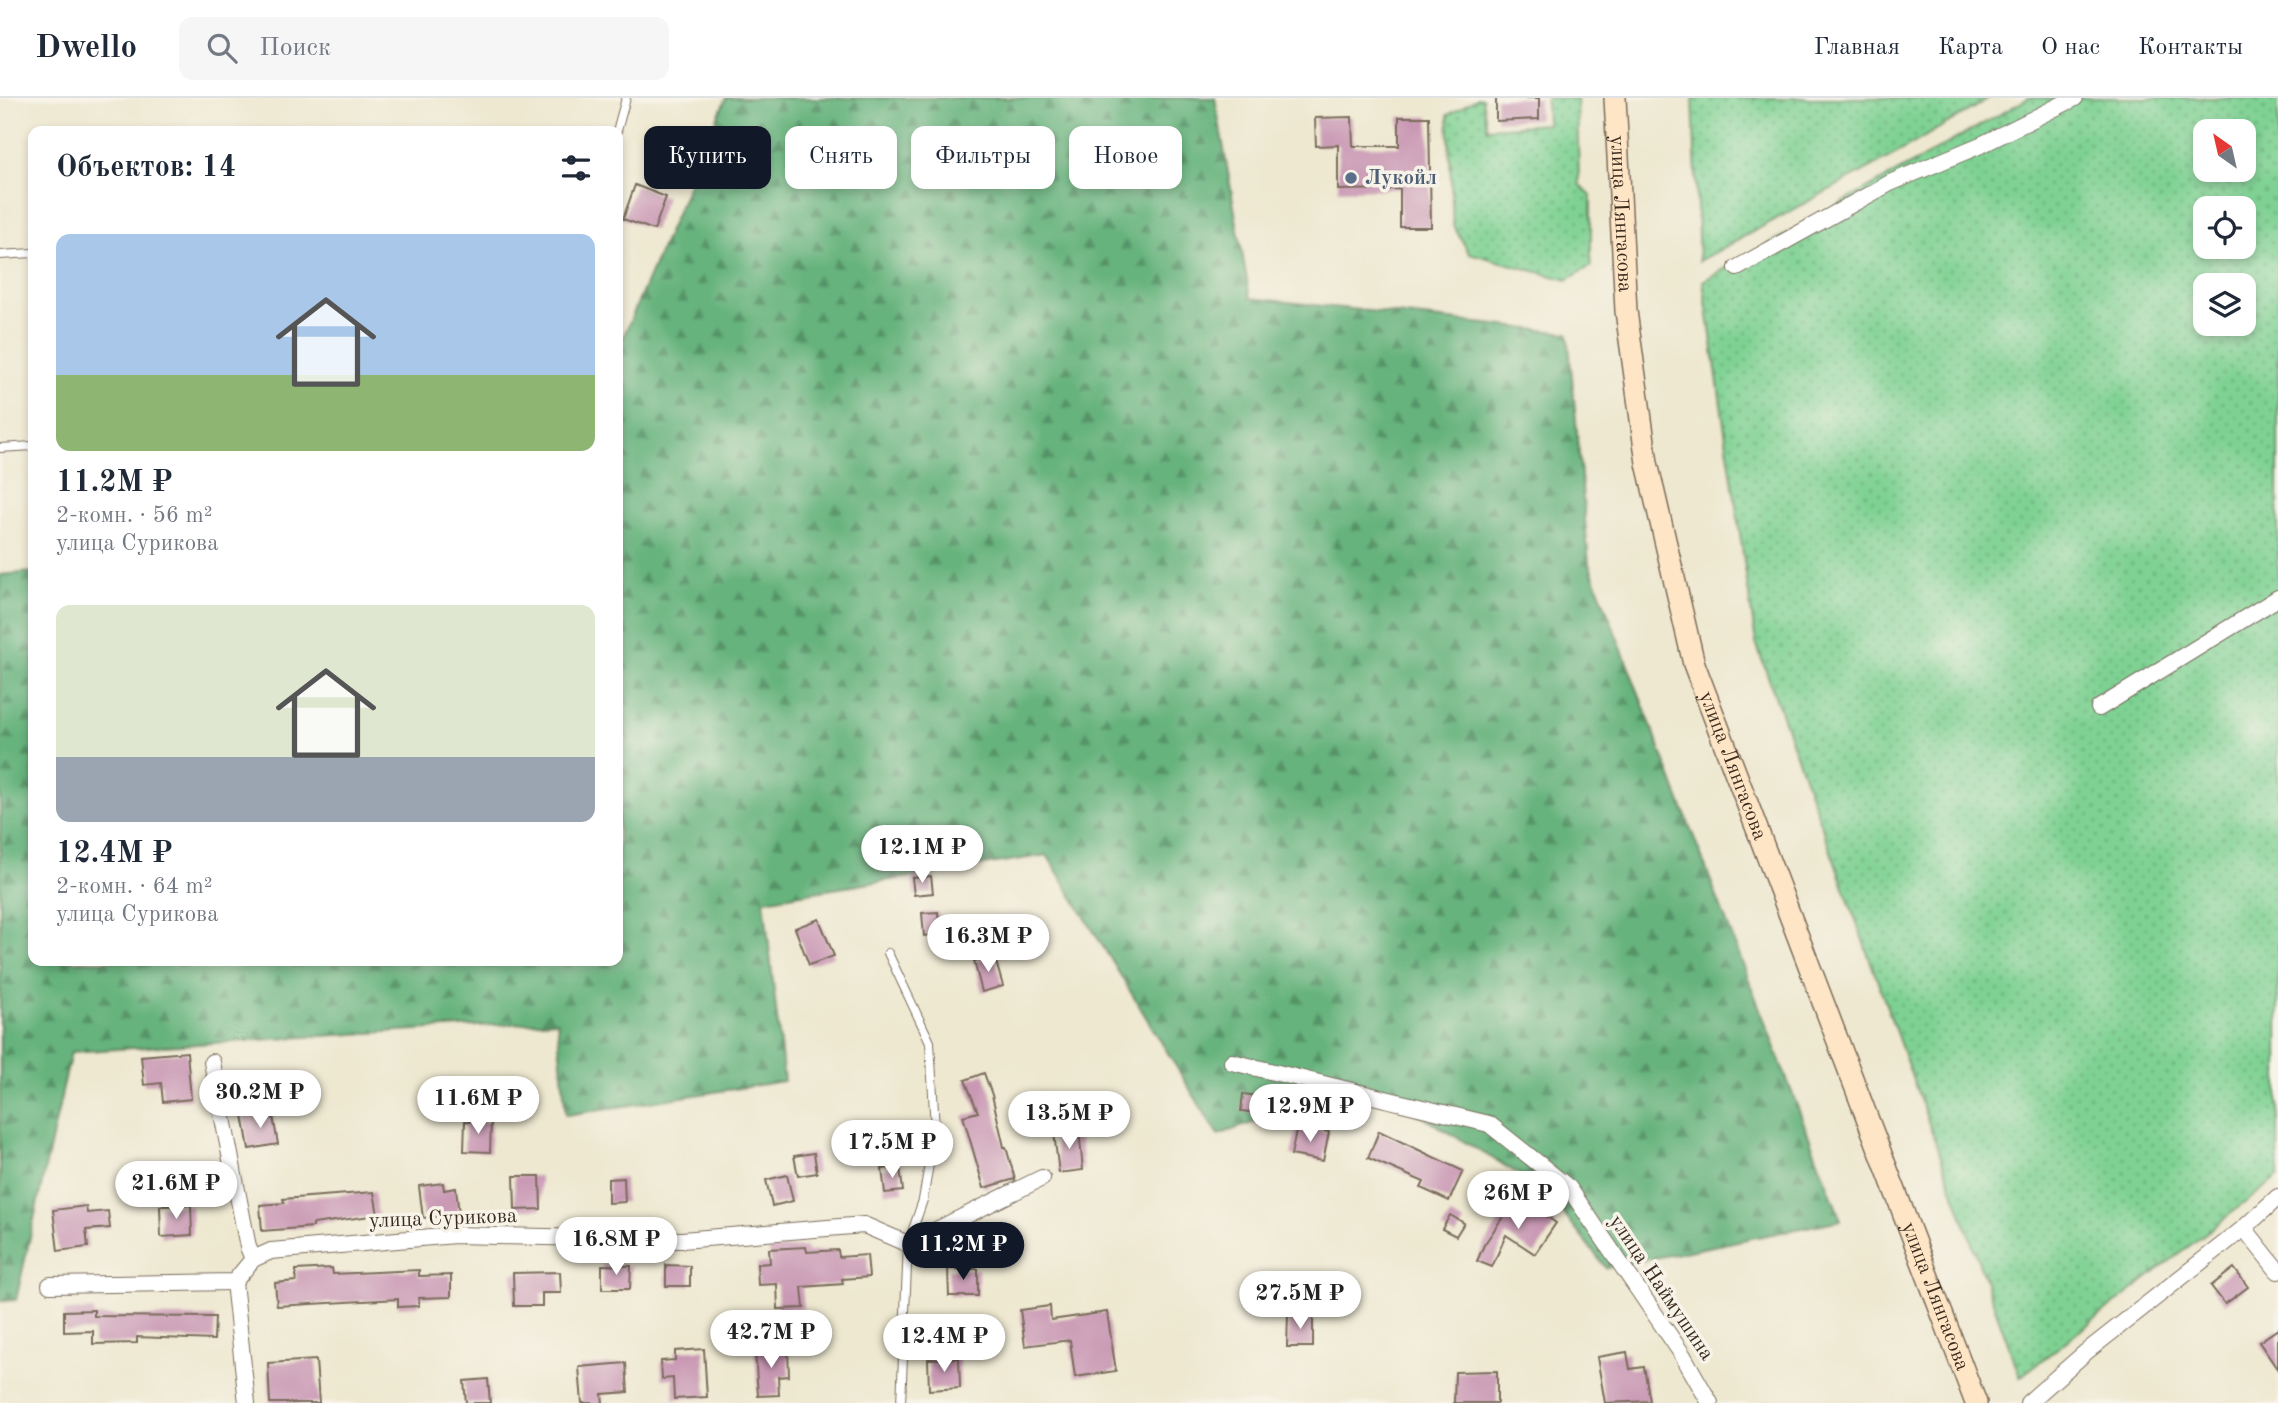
<!DOCTYPE html>
<html lang="ru">
<head>
<meta charset="utf-8">
<style>
  body { margin:0; font-family:"Old Standard TT",serif; background:#f6f6f7; color:#1f2937; height:100vh; display:flex; flex-direction:column; font-size:26px; white-space:nowrap }
  * { box-sizing:border-box; margin:0 }
  p { font-size:23px; color:#747a83 }
  .icon { flex:none; width:38px; height:38px; fill:none; stroke:currentColor; stroke-width:2; stroke-linecap:round; stroke-linejoin:round }
  .map { position:relative; flex:1; overflow:hidden }
  .drawer { position:absolute; left:28px; top:28px; width:595px; height:840px; display:flex; flex-direction:column; background:#fff; border-radius:14px; box-shadow:0 4px 10px #0003 }
  .drawer>* { flex:none }
  .hud { position:absolute; left:644px; top:28px; width:665px; height:63px; display:flex; gap:14px }
  .needle { width:46px; rotate:326deg }
  .tools { position:absolute; left:2193px; top:21px; display:grid; gap:14px }
  .tools a { display:grid; place-items:center; width:63px; height:63px; border-radius:14px; background:#fff; box-shadow:0 4px 10px #0003; font-size:35px }
  .price { position:absolute; translate:-50% -60px; padding:0 16px; border-radius:24px; background:#fff; color:#222; font-size:23px; line-height:46px; filter:drop-shadow(0 2px 4px #0008) }
  .price::after { content:''; position:absolute; left:50%; top:42px; width:21px; height:16px; margin-left:-10px; background:inherit; clip-path:polygon(0 0,100% 0,50% 100%) }
  .price.selected { background:#111827; color:#fff }
  ul { padding:0; list-style:none }
  li { display:grid; align-content:center; gap:14px; height:371px; padding:0 28px }
  li span { display:grid; place-items:center; height:217px; border-radius:14px; color:#555 }
  li>.icon { margin-inline-start:auto }
  span .icon { width:126px; height:126px; fill:#fffc; stroke-width:1 }
  li b { font-size:30px }
  h2 { display:flex; justify-content:space-between; align-items:center; height:84px; padding:0 28px; font-size:30px }
  .chip { padding:0 24px; border-radius:14px; background:#fff; box-shadow:0 4px 10px #0003; font-size:24px; line-height:63px }
  .chip.selected { background:#111827; color:#fff }
  header { display:flex; align-items:center; gap:42px; box-sizing:border-box; height:98px; padding:0 35px; background:#fff; border-bottom:2px solid #e0e1e3 }
  header strong { font-size:33px }
  nav { display:flex; gap:38px; margin-inline-start:auto; font-size:24px }
  .search { width:490px; height:63px; background:#f6f6f7; display:flex; align-items:center; gap:18px; box-sizing:border-box; padding:0 24px; border-radius:14px; color:#747a83; font-size:26px }
  .map>svg:first-child { display:block }
  .grass { fill:url(#grass-dots); stroke:#5c7e58; stroke-width:2; fill-rule:evenodd }
  .forest { fill:url(#forest-firs); stroke:#506e4e; stroke-width:2 }
  .building { fill:#c998b4 }
  .lines { fill:none; stroke-linecap:round; stroke-linejoin:round }
  .lane-casing { stroke:#7a6c5c; stroke-width:10 }
  .street-casing { stroke:#7a6c5c; stroke-width:18 }
  .secondary-casing { stroke:#7a6c5c; stroke-width:24 }
  .lane { stroke:#fff; stroke-width:8 }
  .street { stroke:#fff; stroke-width:16 }
  .secondary { stroke:#fde5c5; stroke-width:21 }
  .service-dot { fill:#5c6f8a; stroke:#f7f3e8; stroke-width:2.5 }
  .labels { text-anchor:middle; dominant-baseline:central; stroke-width:7; stroke-linejoin:round; paint-order:stroke }
  .service-label { font-size:21px; font-weight:bold; fill:#4e5e75; stroke:#f7f3e8; text-anchor:start }
  .street-label { font-size:21px; fill:#3b2a1e; stroke:#f7f3e8 }
</style>
</head>
<body>
<header>
<strong>Dwello</strong>
<div class="search"><svg class="icon" aria-label="search" viewBox="0 0 24 24"><circle cx="10" cy="10" r="6"/><path d="M15 15l6 6"/></svg>Поиск</div>
<nav><a>Главная</a><a>Карта</a><a>О нас</a><a>Контакты</a></nav>
</header>
<div class="map">
<svg width="2278" height="1305" viewBox="0 0 2278 1305">
  <defs>
    <pattern id="grass-dots" width="8" height="8" patternUnits="userSpaceOnUse" patternTransform="scale(1.75)"><rect width="8" height="8" fill="#7ed193"/><path d="M2 2h.1M6 6h.1" fill="none" stroke="#68aa77" stroke-width="1.8" stroke-linecap="round"/></pattern>
    <pattern id="forest-firs" width="22" height="20" patternUnits="userSpaceOnUse" patternTransform="scale(1.75)"><rect width="22" height="20" fill="#66b37d"/><path d="M5 1l3.5 6h-7zM16 11l3.5 6h-7z" fill="#559266"/></pattern>
  </defs>
  <rect width="100%" height="100%" fill="#f7f3e8"/>
  <filter id="ink" filterUnits="userSpaceOnUse"><feTurbulence type="fractalNoise" baseFrequency=".0143" numOctaves="2"/><feDisplacementMap in="SourceGraphic" scale="14" xChannelSelector="R" yChannelSelector="G"/><feConvolveMatrix kernelMatrix="1 2 1 2 8 2 1 2 1" color-interpolation-filters="sRGB"/></filter>
  <filter id="wash" filterUnits="userSpaceOnUse"><feTurbulence type="fractalNoise" baseFrequency=".00686" numOctaves="4" result="noise"/><feDisplacementMap in="SourceGraphic" scale="28" xChannelSelector="R" yChannelSelector="G"/><feGaussianBlur stdDeviation="1.57" result="paint"/><feColorMatrix in="noise" values="0 0 0 0 0 0 0 0 0 0 0 0 0 0 0 0 0 1.4 0 .05"/><feComposite in="paint" operator="in"/></filter>
  <g filter="url(#wash)">
    <rect width="100%" height="100%" fill="#eee8d0"/>
    <g class="grass">
      <polygon points="1478,0 1482,0 1487,30 1547,26 1546,0 1577,0 1579,86 1591,98 1591,168 1567,182 1469,155 1453,127 1448,17"/>
      <polygon points="1693,0 1990,0 1899,54 1699,163"/>
      <path d="M2029,0H2278V1079L2020,1279L1756,545L1703,183ZM2205,33H2244V72H2205ZM2205,110H2244V149H2205ZM2205,187H2244V226H2205Z"/>
    </g>
    <polygon class="forest" points="726,0 1215,0 1250,200 1568,235 1589,466 1841,1122 1606,1170 1544,1091 1365,985 1218,1037 1047,757 764,802 784,983 566,1017 557,923 71,954 16,1202 0,1203 0,477 33,474 33,863 618,863 618,251"/>
    <g id="blocks">
      <g class="building">
        <polygon points="1496,0 1539,0 1539,21 1496,23"/>
        <polygon points="1352,19 1353,48 1399,48 1399,19 1429,19 1431,129 1400,129 1400,91 1338,92 1338,47 1316,48 1315,20"/>
        <polygon points="635,87 666,99 654,132 623,121"/>
        <polygon points="931,778 933,795 914,797 912,780"/>
        <polygon points="938,814 940,836 924,838 922,815"/>
        <polygon points="819,821 834,858 809,867 795,830"/>
        <polygon points="994,857 1003,888 982,894 974,863"/>
        <polygon points="187,954 191,1001 163,1004 161,985 144,987 141,958"/>
        <polygon points="984,975 992,997 1004,1049 1006,1049 1015,1081 984,1090 963,1018 978,1014 965,982"/>
        <polygon points="1243,996 1267,999 1265,1016 1241,1013"/>
        <polygon points="272,1013 278,1046 249,1051 243,1017"/>
        <polygon points="465,1023 491,1024 490,1054 464,1053"/>
        <polygon points="1297,1028 1329,1034 1323,1063 1291,1057"/>
        <polygon points="1079,1032 1083,1072 1059,1075 1054,1035"/>
        <polygon points="1379,1033 1463,1073 1449,1103 1421,1090 1424,1084 1368,1060"/>
        <polygon points="814,1055 817,1075 798,1078 794,1058"/>
        <polygon points="900,1069 903,1093 885,1095 882,1071"/>
        <polygon points="787,1077 793,1103 772,1108 766,1082"/>
        <polygon points="514,1078 540,1078 541,1111 515,1112"/>
        <polygon points="624,1080 625,1104 608,1105 608,1081"/>
        <polygon points="443,1085 444,1092 456,1090 459,1116 423,1120 419,1088"/>
        <polygon points="374,1094 378,1117 313,1126 313,1129 262,1133 260,1107 284,1105 283,1101"/>
        <polygon points="1517,1098 1556,1125 1535,1156 1506,1137 1492,1169 1477,1163 1484,1147"/>
        <polygon points="191,1107 192,1137 161,1139 160,1108"/>
        <polygon points="86,1108 87,1115 108,1113 110,1130 86,1132 88,1149 58,1153 53,1112"/>
        <polygon points="1450,1117 1464,1125 1456,1138 1442,1131"/>
        <polygon points="806,1149 807,1154 838,1152 839,1159 867,1157 869,1179 842,1181 843,1186 802,1189 804,1210 778,1211 777,1186 758,1187 757,1166 770,1165 769,1151"/>
        <polygon points="602,1167 631,1168 630,1191 602,1191"/>
        <polygon points="666,1167 690,1168 690,1188 666,1188"/>
        <polygon points="332,1170 333,1176 419,1172 419,1178 451,1177 451,1199 419,1200 419,1208 398,1209 398,1201 277,1208 275,1185 296,1183 296,1172"/>
        <polygon points="2234,1170 2248,1189 2225,1206 2211,1188"/>
        <polygon points="948,1171 978,1171 978,1198 949,1198"/>
        <polygon points="560,1174 561,1195 542,1195 542,1208 514,1208 513,1175"/>
        <polygon points="1050,1208 1051,1222 1107,1214 1116,1273 1075,1279 1070,1242 1025,1248 1020,1212"/>
        <polygon points="94,1212 94,1218 215,1219 214,1242 137,1239 137,1245 93,1246 93,1233 64,1234 64,1213"/>
        <polygon points="1288,1216 1313,1216 1313,1249 1287,1249"/>
        <polygon points="2278,1231 2278,1272 2259,1244"/>
        <polygon points="704,1251 707,1299 674,1301 673,1280 662,1281 661,1263 675,1262 675,1253"/>
        <polygon points="788,1251 789,1278 778,1279 779,1297 758,1298 755,1253"/>
        <polygon points="1627,1254 1630,1271 1644,1269 1650,1303 1605,1305 1597,1259"/>
        <polygon points="959,1260 960,1290 929,1292 928,1261"/>
        <polygon points="316,1262 319,1305 270,1305 268,1265"/>
        <polygon points="626,1265 628,1294 602,1296 603,1305 582,1305 579,1269"/>
        <polygon points="1497,1273 1497,1305 1454,1305 1455,1274"/>
        <polygon points="488,1281 490,1305 466,1305 464,1283"/>
      </g>
    </g>
  </g>
  <g filter="url(#ink)">
    <use href="#blocks" fill-opacity="0" stroke="#7a6c5c" stroke-width="2"/>
    <g class="lines">
      <defs>
        <g id="lane">
          <polyline points="617,33 626,0"/>
          <polyline points="0,157 33,155"/>
          <polyline points="0,350 33,348"/>
          <polyline points="888,855 930,944 935,1031 923,1102 908,1146 901,1305"/>
        </g>
        <g id="street">
          <polyline points="1737,170 1890,85 1983,46 2075,0"/>
          <polyline points="2099,610 2278,500"/>
          <polyline points="212,964 248,1149 253,1161"/>
          <polyline points="1232,964 1489,1026 1569,1090 1682,1256 1710,1305"/>
          <polyline points="2244,1130 2278,1173"/>
          <polyline points="234,1184 247,1305"/>
          <polyline points="50,1187 234,1184 253,1161 271,1153 455,1137 682,1142 864,1127 908,1146 1042,1080"/>
          <polyline points="2028,1305 2086,1254 2244,1130 2278,1099"/>
        </g>
        <g id="secondary">
          <path id="s1" d="M1615,0L1626,213L1647,365L1694,566L1976,1305"/>
        </g>
      </defs>
      <use href="#lane" class="lane-casing"/>
      <use href="#street" class="street-casing"/>
      <use href="#secondary" class="secondary-casing"/>
      <use href="#lane" class="lane"/>
      <use href="#street" class="street"/>
      <use href="#secondary" class="secondary"/>
    </g>
  </g>
  <circle class="service-dot" cx="1351" cy="80" r="7"/>
  <g class="labels">
    <g class="service-label">
      <text x="1365" y="80">Лукойл</text>
    </g>
    <g class="street-label">
      <text stroke="none"><textPath href="#s1" startOffset="116">улица Лянгасова</textPath></text>
      <text stroke="none"><textPath href="#s1" startOffset="682">улица Лянгасова</textPath></text>
      <text transform="translate(443 1121) rotate(-2)">улица Сурикова</text>
      <text transform="translate(1661 1190) rotate(56)">улица Наймушина</text>
      <text stroke="none"><textPath href="#s1" startOffset="1250">улица Лянгасова</textPath></text>
    </g>
  </g>
</svg>
<div class="tools">
<a><svg class="needle" viewBox="-14 -14 28 28"><path d="M0-13l5 13h-10z" fill="#e53935"/><path d="M0 13l5-13h-10z" fill="#747a83"/></svg></a>
<a><svg class="icon" aria-label="locate" viewBox="0 0 24 24"><circle cx="12" cy="12" r="6"/><path d="M12 2v4M12 18v4M2 12h4M18 12h4"/></svg></a>
<a><svg class="icon" aria-label="layers" viewBox="0 0 24 24"><path d="M12 4l9 5-9 5-9-5zM3 14l9 5 9-5"/></svg></a>
</div>
<b class="price" style="left:922px;top:787px">12.1M ₽</b>
<b class="price" style="left:988px;top:876px">16.3M ₽</b>
<b class="price" style="left:260px;top:1032px">30.2M ₽</b>
<b class="price" style="left:478px;top:1038px">11.6M ₽</b>
<b class="price" style="left:1310px;top:1046px">12.9M ₽</b>
<b class="price" style="left:1069px;top:1053px">13.5M ₽</b>
<b class="price" style="left:892px;top:1082px">17.5M ₽</b>
<b class="price" style="left:176px;top:1123px">21.6M ₽</b>
<b class="price" style="left:1518px;top:1133px">26M ₽</b>
<b class="price" style="left:616px;top:1179px">16.8M ₽</b>
<b class="price selected" style="left:963px;top:1184px">11.2M ₽</b>
<b class="price" style="left:1300px;top:1233px">27.5M ₽</b>
<b class="price" style="left:771px;top:1272px">42.7M ₽</b>
<b class="price" style="left:944px;top:1276px">12.4M ₽</b>
<div class="hud">
<a class="chip selected">Купить</a>
<a class="chip">Снять</a>
<a class="chip">Фильтры</a>
<a class="chip">Новое</a>
</div>
<section class="drawer">
<h2>Объектов: 14<svg class="icon" aria-label="filters" viewBox="0 0 24 24"><path d="M4 7h16M4 17h16"/><circle cx="9" cy="7" r="2"/><circle cx="15" cy="17" r="2"/></svg></h2>
<ul>
<li><span style="background:linear-gradient(#a9c7e8 65%,#8fb573 0)"><svg class="icon" aria-label="home" viewBox="0 0 24 24"><path d="M3 11l9-7 9 7M6 9v11h12V9"/></svg></span><div><b>11.2M ₽</b><p>2-комн. · 56 m²</p><p>улица Сурикова</p></div></li>
<li><span style="background:linear-gradient(#dfe7d0 70%,#9aa5b1 0)"><svg class="icon" aria-label="home" viewBox="0 0 24 24"><path d="M3 11l9-7 9 7M6 9v11h12V9"/></svg></span><div><b>12.4M ₽</b><p>2-комн. · 64 m²</p><p>улица Сурикова</p></div></li>
</ul>
</section>
</div>
</body>
</html>
